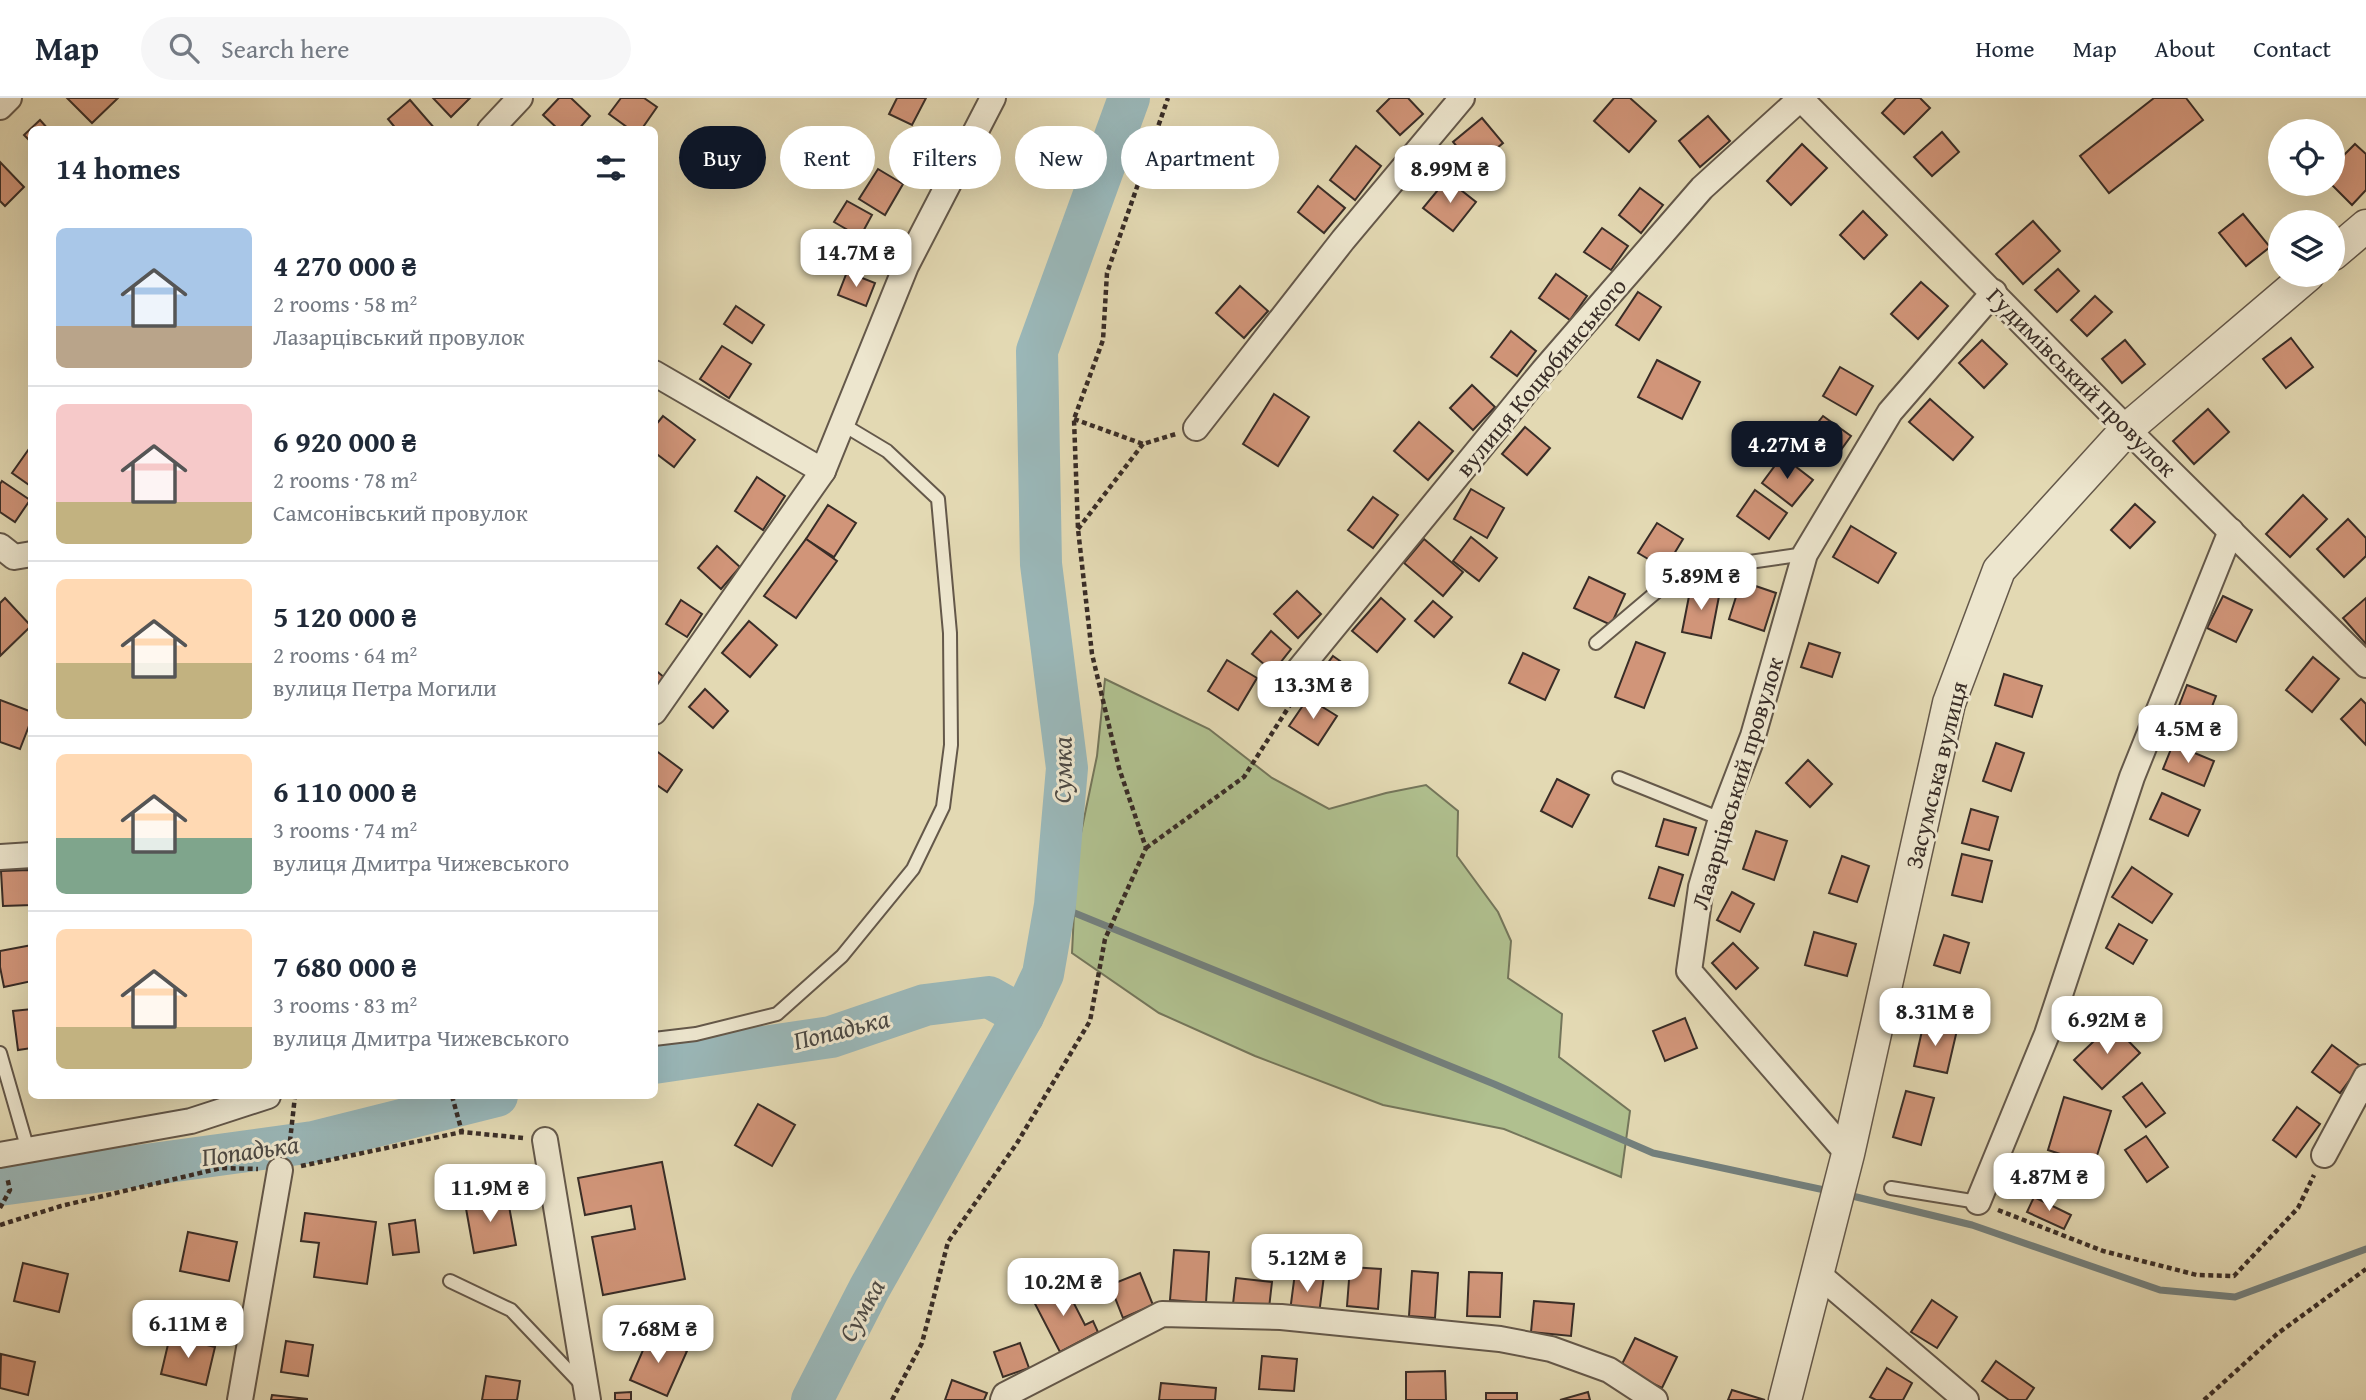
<!DOCTYPE html>
<html lang="en">
<head>
<meta charset="utf-8">
<style>
  body { margin:0; font-family:"Gentium Book Plus",serif; background:#f6f6f7; color:#1f2937; height:100vh; display:flex; flex-direction:column; font-size:26px; white-space:nowrap }
  * { box-sizing:border-box; margin:0 }
  p { font-size:23px; color:#747a83 }
  .icon { flex:none; width:38px; height:38px; fill:none; stroke:currentColor; stroke-width:2; stroke-linecap:round; stroke-linejoin:round }
  .map { position:relative; flex:1; overflow:hidden }
  .drawer { position:absolute; left:28px; top:28px; width:630px; height:973px; display:flex; flex-direction:column; background:#fff; border-radius:10px; box-shadow:0 7px 28px #0002 }
  .drawer>* { flex:none }
  .banner { position:absolute; left:679px; top:28px; width:665px; height:63px; display:flex; gap:14px }
  .buttons { position:absolute; left:2268px; top:21px; display:grid; gap:14px }
  .buttons a { display:grid; place-items:center; width:77px; height:77px; border-radius:50%; background:#fff; box-shadow:0 7px 28px #0002; font-size:35px }
  .price { position:absolute; translate:-50% -60px; padding:0 16px; border-radius:14px; background:#fff; color:#222; font-size:23px; line-height:46px; filter:drop-shadow(0 2px 4px #0008) }
  .price::after { content:''; position:absolute; left:50%; top:42px; width:21px; height:16px; margin-left:-10px; background:inherit; clip-path:polygon(0 0,100% 0,50% 100%) }
  .price.active { background:#111827; color:#fff }
  ul { padding:0; list-style:none }
  li { display:flex; align-items:center; gap:21px; height:175px; padding:0 28px }
  li+li { border-top:2px solid #e0e1e3 }
  li span { display:grid; place-items:center; flex:none; width:196px; height:140px; border-radius:10px; color:#555 }
  li>.icon { margin-inline-start:auto }
  span .icon { width:84px; height:84px; fill:#fffc; stroke-width:1 }
  li b { font-size:30px }
  h2 { display:flex; justify-content:space-between; align-items:center; height:84px; padding:0 28px; font-size:30px }
  .pill { padding:0 24px; border-radius:32px; background:#fff; box-shadow:0 7px 28px #0002; font-size:24px; line-height:63px }
  .pill.active { background:#111827; color:#fff }
  header { display:flex; align-items:center; gap:42px; box-sizing:border-box; height:98px; padding:0 35px; background:#fff; border-bottom:2px solid #e0e1e3 }
  header strong { font-size:33px }
  nav { display:flex; gap:38px; margin-inline-start:auto; font-size:24px }
  .search { width:490px; height:63px; background:#f6f6f7; display:flex; align-items:center; gap:18px; box-sizing:border-box; padding:0 24px; border-radius:38px; color:#747a83; font-size:26px }
  .map>svg:first-child { display:block }
  .green { fill:#b0c08f; stroke:#74765b; stroke-width:2 }
  .lines { fill:none; stroke-linecap:round; stroke-linejoin:round }
  .stream { stroke:#73807e; stroke-width:7 }
  .river { stroke:#9ab7b8; stroke-width:42 }
  .building { fill:#d19579; stroke:#392d27; stroke-width:2 }
  .service-casing { stroke:#64584a; stroke-width:16 }
  .minor-casing { stroke:#64584a; stroke-width:28 }
  .tertiary-casing { stroke:#64584a; stroke-width:35 }
  .path { stroke:#392d27; stroke-width:4.5; stroke-dasharray:5 3.5; stroke-linecap:butt }
  .service { stroke:#ede6ce; stroke-width:12 }
  .minor { stroke:#ede6ce; stroke-width:24 }
  .tertiary { stroke:#ede6ce; stroke-width:32 }
  .labels { text-anchor:middle; dominant-baseline:central; stroke-width:6; stroke-linejoin:round; paint-order:stroke }
  .street-label { font-size:24px; fill:#392d27; stroke:#ede6ce }
  .water-label { font-size:26px; font-style:italic; fill:#4c4944; stroke:#ede6ce }
</style>
</head>
<body>
<header>
<strong>Map</strong>
<div class="search"><svg class="icon" aria-label="search" viewBox="0 0 24 24"><circle cx="10" cy="10" r="6"/><path d="M15 15l6 6"/></svg>Search here</div>
<nav><a>Home</a><a>Map</a><a>About</a><a>Contact</a></nav>
</header>
<div class="map">
<svg width="2366" height="1302" viewBox="0 0 2366 1302">
  <rect width="100%" height="100%" fill="#e3d9b3"/>
  <filter id="stains"><feTurbulence type="fractalNoise" baseFrequency=".00286" numOctaves="4"/><feColorMatrix values="0 0 0 0 .2 0 0 0 0 .09 0 0 0 0 .02 0 0 0 .5 -.17"/></filter>
  <radialGradient id="worn" r=".72"><stop offset=".6" stop-color="#630" stop-opacity="0"/><stop offset="1" stop-color="#630" stop-opacity=".3"/></radialGradient>
  <polygon class="green" points="1105,581 1209,631 1272,680 1329,711 1386,695 1426,687 1458,713 1457,758 1498,814 1511,843 1508,880 1562,916 1559,959 1630,1013 1621,1079 1504,1031 1383,1007 1255,958 1159,915 1072,855 1077,754 1097,658"/>
  <g class="lines">
    <g class="stream">
      <polyline points="1055,807 1494,986 1653,1055 1829,1093"/>
      <polyline points="1844,1096 1972,1127 2160,1192 2235,1199 2366,1151"/>
    </g>
    <g class="river">
      <polyline points="654,965 831,939 925,907 989,899 1023,918"/>
      <polyline points="0,1087 313,1044 497,998"/>
      <polyline points="812,1302 869,1191 1023,918 1043,876 1055,807 1067,670 1041,466 1037,253 1129,0"/>
    </g>
  </g>
  <g class="building">
    <polygon points="67,0 118,0 92,25"/>
    <polygon points="433,0 470,0 451,19"/>
    <polygon points="559,0 571,0 590,18 578,32 559,32 543,17"/>
    <polygon points="621,0 644,0 657,9 641,32 631,32 609,16"/>
    <polygon points="897,0 926,0 912,27 889,16"/>
    <polygon points="1390,0 1408,0 1423,16 1400,37 1377,13"/>
    <polygon points="1614,0 1630,0 1656,23 1629,54 1594,23"/>
    <polygon points="1896,0 1920,0 1930,10 1904,36 1882,15"/>
    <polygon points="2154,0 2186,0 2203,22 2109,95 2080,58"/>
    <polygon points="410,2 436,32 397,32 388,21"/>
    <polygon points="1708,18 1730,43 1700,69 1679,43"/>
    <polygon points="1482,20 1503,45 1474,69 1453,44"/>
    <polygon points="40,22 49,32 32,32 32,45 24,37"/>
    <polygon points="1942,34 1959,54 1932,78 1914,59"/>
    <polygon points="1802,46 1827,70 1791,107 1767,83"/>
    <polygon points="2355,46 2366,56 2366,92 2352,107 2331,86 2333,86 2333,68"/>
    <polygon points="1356,48 1381,68 1355,102 1330,82"/>
    <polygon points="0,64 24,89 5,108 0,103"/>
    <polygon points="878,71 903,86 885,117 859,101"/>
    <polygon points="1447,81 1476,104 1453,133 1423,110"/>
    <polygon points="1318,88 1345,110 1324,135 1298,114"/>
    <polygon points="1640,90 1663,107 1641,135 1619,117"/>
    <polygon points="847,103 872,117 860,139 834,124"/>
    <polygon points="1863,113 1887,137 1864,161 1840,137"/>
    <polygon points="2243,116 2270,149 2246,168 2219,135"/>
    <polygon points="2033,123 2060,153 2023,186 1996,156"/>
    <polygon points="1602,130 1628,148 1611,172 1584,154"/>
    <polygon points="2058,171 2079,193 2057,214 2035,192"/>
    <polygon points="847,174 875,185 866,208 838,197"/>
    <polygon points="1556,176 1587,198 1570,222 1539,200"/>
    <polygon points="1921,184 1948,208 1918,241 1891,216"/>
    <polygon points="1240,188 1268,213 1244,240 1216,215"/>
    <polygon points="1638,194 1661,209 1639,242 1616,227"/>
    <polygon points="2095,198 2112,214 2087,238 2071,222"/>
    <polygon points="736,208 764,227 752,245 724,226"/>
    <polygon points="1511,233 1536,253 1517,278 1491,259"/>
    <polygon points="2291,240 2313,269 2286,290 2263,261"/>
    <polygon points="1982,242 2007,266 1984,290 1959,265"/>
    <polygon points="2125,242 2145,266 2122,285 2102,261"/>
    <polygon points="722,248 751,266 729,300 700,281"/>
    <polygon points="1657,262 1700,284 1682,321 1638,299"/>
    <polygon points="1840,269 1873,288 1856,317 1823,298"/>
    <polygon points="1472,287 1495,309 1473,332 1450,310"/>
    <polygon points="1274,296 1309,319 1278,368 1243,346"/>
    <polygon points="1930,301 1973,339 1953,362 1909,324"/>
    <polygon points="2208,311 2229,334 2194,366 2173,343"/>
    <polygon points="663,318 695,342 674,369 654,354 654,329"/>
    <polygon points="1823,318 1851,338 1830,367 1801,346"/>
    <polygon points="1419,324 1453,353 1428,382 1394,353"/>
    <polygon points="1525,329 1550,350 1527,377 1502,356"/>
    <polygon points="31,348 32,349 32,389 12,375"/>
    <polygon points="1782,358 1813,382 1792,408 1762,385"/>
    <polygon points="757,379 785,398 763,432 735,413"/>
    <polygon points="2,383 30,402 15,424 0,414 0,386"/>
    <polygon points="1471,391 1504,410 1487,440 1454,421"/>
    <polygon points="1755,392 1787,415 1769,441 1737,418"/>
    <polygon points="2303,397 2327,421 2290,459 2266,436"/>
    <polygon points="1373,399 1398,417 1373,450 1348,432"/>
    <polygon points="2135,406 2155,424 2130,450 2111,432"/>
    <polygon points="828,407 856,425 834,459 806,441"/>
    <polygon points="2348,421 2366,440 2366,458 2344,479 2317,451"/>
    <polygon points="1657,425 1683,441 1665,471 1638,455"/>
    <polygon points="1851,428 1896,455 1878,485 1833,459"/>
    <polygon points="1471,439 1497,460 1479,483 1453,463"/>
    <polygon points="806,441 837,463 796,520 764,498"/>
    <polygon points="1424,441 1463,474 1443,498 1404,465"/>
    <polygon points="717,448 740,469 721,491 698,470"/>
    <polygon points="1589,479 1625,496 1611,527 1574,510"/>
    <polygon points="1741,483 1776,495 1764,533 1729,521"/>
    <polygon points="1691,488 1720,493 1711,540 1682,534"/>
    <polygon points="1297,493 1321,516 1298,540 1274,516"/>
    <polygon points="2223,498 2252,512 2236,544 2207,530"/>
    <polygon points="5,500 31,528 0,558 0,505"/>
    <polygon points="1381,500 1405,521 1377,554 1352,533"/>
    <polygon points="2366,500 2366,546 2343,520"/>
    <polygon points="681,502 702,516 687,539 666,526"/>
    <polygon points="1433,503 1452,519 1434,539 1415,523"/>
    <polygon points="749,523 777,547 750,579 722,555"/>
    <polygon points="1271,533 1291,551 1273,574 1252,556"/>
    <polygon points="1636,544 1665,555 1644,610 1615,599"/>
    <polygon points="1809,545 1840,555 1832,579 1801,569"/>
    <polygon points="1523,555 1559,572 1545,602 1509,585"/>
    <polygon points="1333,558 1357,575 1338,602 1314,584"/>
    <polygon points="2313,559 2339,581 2312,614 2286,592"/>
    <polygon points="1227,562 1257,580 1238,612 1208,593"/>
    <polygon points="654,571 665,580 654,592"/>
    <polygon points="2004,576 2042,588 2032,619 1995,607"/>
    <polygon points="2187,587 2216,598 2201,637 2172,626"/>
    <polygon points="705,591 728,613 713,630 689,609"/>
    <polygon points="1308,600 1337,618 1318,647 1289,628"/>
    <polygon points="2361,601 2366,606 2366,647 2341,621"/>
    <polygon points="0,602 32,614 32,620 20,651 0,644"/>
    <polygon points="1996,645 2024,655 2011,693 1983,683"/>
    <polygon points="2173,646 2214,663 2204,688 2163,671"/>
    <polygon points="655,652 682,672 667,694 654,685"/>
    <polygon points="1808,662 1832,686 1810,709 1786,685"/>
    <polygon points="1557,681 1589,697 1572,729 1541,713"/>
    <polygon points="2162,695 2200,712 2188,738 2150,721"/>
    <polygon points="1971,711 1998,719 1989,752 1962,745"/>
    <polygon points="1664,721 1696,730 1688,757 1656,748"/>
    <polygon points="1756,733 1787,743 1774,782 1743,771"/>
    <polygon points="1962,756 1992,763 1982,804 1952,797"/>
    <polygon points="1842,758 1869,768 1857,804 1829,795"/>
    <polygon points="1659,769 1683,777 1674,808 1649,800"/>
    <polygon points="2132,769 2172,796 2152,825 2112,799"/>
    <polygon points="30,772 32,807 3,808 1,773"/>
    <polygon points="1732,794 1754,806 1740,834 1717,822"/>
    <polygon points="2119,826 2147,842 2133,866 2106,850"/>
    <polygon points="1814,834 1856,846 1847,878 1805,867"/>
    <polygon points="1944,837 1969,845 1960,875 1934,867"/>
    <polygon points="1733,845 1758,870 1736,891 1712,865"/>
    <polygon points="32,847 32,883 4,889 0,869 0,853"/>
    <polygon points="32,911 32,950 18,952 13,913"/>
    <polygon points="1685,920 1697,950 1665,963 1653,933"/>
    <polygon points="1924,924 1957,932 1947,975 1914,968"/>
    <polygon points="2112,926 2140,955 2102,991 2074,962"/>
    <polygon points="2332,947 2360,968 2340,995 2312,974"/>
    <polygon points="2142,985 2165,1015 2146,1029 2123,999"/>
    <polygon points="1906,993 1934,1000 1921,1047 1893,1039"/>
    <polygon points="2064,999 2111,1013 2094,1067 2048,1052"/>
    <polygon points="758,1006 795,1027 772,1068 735,1047"/>
    <polygon points="2297,1009 2320,1026 2296,1059 2273,1042"/>
    <polygon points="2146,1038 2168,1069 2147,1084 2125,1052"/>
    <polygon points="662,1064 685,1181 603,1197 592,1139 635,1131 631,1108 585,1117 578,1080"/>
    <polygon points="507,1097 516,1147 474,1155 465,1105"/>
    <polygon points="2034,1099 2071,1117 2064,1131 2027,1114"/>
    <polygon points="305,1115 376,1124 367,1186 314,1179 319,1145 301,1143"/>
    <polygon points="415,1122 419,1154 393,1157 389,1126"/>
    <polygon points="188,1134 237,1144 229,1183 180,1173"/>
    <polygon points="1174,1152 1209,1154 1206,1205 1170,1202"/>
    <polygon points="23,1165 68,1176 59,1214 14,1203"/>
    <polygon points="1350,1169 1381,1171 1378,1211 1347,1208"/>
    <polygon points="1412,1173 1438,1175 1435,1220 1409,1218"/>
    <polygon points="1469,1174 1502,1175 1500,1219 1467,1218"/>
    <polygon points="1140,1175 1153,1207 1123,1220 1110,1187"/>
    <polygon points="1295,1175 1324,1178 1319,1216 1290,1213"/>
    <polygon points="1236,1180 1272,1184 1269,1210 1233,1206"/>
    <polygon points="1064,1186 1085,1227 1093,1223 1098,1234 1060,1254 1033,1202"/>
    <polygon points="1932,1202 1957,1219 1937,1250 1911,1234"/>
    <polygon points="1534,1203 1574,1206 1571,1238 1531,1234"/>
    <polygon points="650,1236 687,1253 667,1298 630,1282"/>
    <polygon points="170,1238 215,1249 206,1287 161,1276"/>
    <polygon points="1635,1240 1677,1259 1662,1290 1620,1270"/>
    <polygon points="286,1243 313,1247 308,1278 281,1274"/>
    <polygon points="1020,1245 1029,1270 1003,1279 994,1254"/>
    <polygon points="1,1256 35,1264 28,1297 0,1290"/>
    <polygon points="1262,1258 1297,1261 1294,1293 1259,1291"/>
    <polygon points="1996,1263 2034,1290 2026,1302 2009,1302 1982,1283"/>
    <polygon points="1887,1270 1912,1285 1903,1302 1876,1302 1870,1299"/>
    <polygon points="1445,1273 1446,1302 1406,1302 1406,1274"/>
    <polygon points="486,1278 520,1283 517,1302 482,1302"/>
    <polygon points="952,1282 987,1295 984,1302 945,1302"/>
    <polygon points="1161,1285 1216,1290 1215,1302 1159,1302"/>
    <polygon points="1732,1292 1765,1302 1728,1302"/>
    <polygon points="631,1294 631,1302 615,1302 615,1295"/>
    <polygon points="1588,1294 1590,1302 1560,1302"/>
    <rect x="1486" y="1295" width="31" height="7"/>
    <polygon points="272,1297 307,1301 307,1302 271,1302"/>
  </g>
  <g class="lines">
    <defs>
      <g id="service">
        <polyline points="1596,545 1680,474 1805,456"/>
        <polyline points="1619,680 1721,721"/>
        <polyline points="654,941 696,936 777,916 842,858 913,771 943,709 951,647 950,535 938,401 887,353 842,326"/>
        <polyline points="0,955 28,1052"/>
        <polyline points="1891,1090 1978,1104"/>
        <polyline points="450,1183 511,1212 582,1287"/>
      </g>
      <g id="minor">
        <polyline points="1800,0 2127,331 2366,567"/>
        <polyline points="0,9 9,0"/>
        <polyline points="490,32 520,0"/>
        <polyline points="654,275 823,373"/>
        <polyline points="1196,330 1343,142 1462,0"/>
        <polyline points="0,448 14,459 32,456"/>
        <polyline points="1297,574 1543,273 1702,90 1801,0"/>
        <polyline points="654,614 823,373 906,168 993,0"/>
        <polyline points="0,759 32,757"/>
        <polyline points="545,1042 588,1302"/>
        <polyline points="1848,1056 1689,873 1701,789 1721,721 1753,638 1805,456 1890,314 1994,194"/>
        <polyline points="0,1057 191,1023 268,998"/>
        <polyline points="2324,1057 2366,979"/>
        <polyline points="1978,1104 2047,936 2132,679 2231,433"/>
        <polyline points="1818,1176 1966,1302"/>
        <polyline points="240,1302 280,1072"/>
        <polyline points="1003,1302 1005,1297 1162,1216 1281,1219 1500,1241 1551,1251 1609,1272 1655,1302"/>
      </g>
      <g id="tertiary">
        <polyline points="2333,156 2366,128"/>
        <polyline points="1785,1302 1848,1056 1949,605 1999,472 2127,331 2308,177"/>
      </g>
    </defs>
    <use href="#service" class="service-casing"/>
    <use href="#minor" class="minor-casing"/>
    <use href="#tertiary" class="tertiary-casing"/>
    <g class="path">
      <polyline points="1074,321 1143,346 1176,336"/>
      <polyline points="1078,431 1143,346"/>
      <polyline points="1146,750 1244,679 1290,607 1293,594"/>
      <polyline points="452,998 462,1034"/>
      <polyline points="289,1052 295,998"/>
      <polyline points="301,1068 462,1034 523,1040"/>
      <polyline points="0,1110 10,1092 7,1079"/>
      <polyline points="1998,1112 2103,1153 2197,1177 2234,1178 2298,1110 2314,1077"/>
      <polyline points="0,1127 61,1108 221,1070 258,1071"/>
      <polyline points="892,1302 922,1245 948,1144 1017,1045 1090,923 1105,841 1146,750 1119,670 1092,556 1078,431 1074,321 1103,242 1107,175 1168,0"/>
      <polyline points="2204,1302 2277,1236 2366,1171"/>
    </g>
    <use href="#service" class="service"/>
    <use href="#minor" class="minor"/>
    <use href="#tertiary" class="tertiary"/>
  </g>
  <g class="labels">
    <g class="street-label">
      <text transform="translate(1541 279) rotate(-50)">вулиця Коцюбинського</text>
      <text transform="translate(2082 284) rotate(45)">Гудимівський провулок</text>
      <text transform="translate(1936 677) rotate(-76)">Засумська вулиця</text>
      <text transform="translate(1737 685) rotate(-73)">Лазарцівський провулок</text>
    </g>
    <g class="water-label">
      <text transform="translate(1061 672) rotate(-90)">Сумка</text>
      <text transform="translate(841 931) rotate(-14)">Попадька</text>
      <text transform="translate(250 1052) rotate(-8)">Попадька</text>
      <text transform="translate(861 1212) rotate(-61)">Сумка</text>
    </g>
  </g>
  <rect width="100%" height="100%" filter="url(#stains)"/>
  <rect width="100%" height="100%" fill="url(#worn)"/>
</svg>
<div class="buttons">
<a><svg class="icon" aria-label="locate" viewBox="0 0 24 24"><circle cx="12" cy="12" r="6"/><path d="M12 2v4M12 18v4M2 12h4M18 12h4"/></svg></a>
<a><svg class="icon" aria-label="layers" viewBox="0 0 24 24"><path d="M12 4l9 5-9 5-9-5zM3 14l9 5 9-5"/></svg></a>
</div>
<b class="price" style="left:1450px;top:107px">8.99M ₴</b>
<b class="price" style="left:856px;top:191px">14.7M ₴</b>
<b class="price active" style="left:1787px;top:383px">4.27M ₴</b>
<b class="price" style="left:1701px;top:514px">5.89M ₴</b>
<b class="price" style="left:1313px;top:623px">13.3M ₴</b>
<b class="price" style="left:2188px;top:667px">4.5M ₴</b>
<b class="price" style="left:1935px;top:950px">8.31M ₴</b>
<b class="price" style="left:2107px;top:958px">6.92M ₴</b>
<b class="price" style="left:2049px;top:1115px">4.87M ₴</b>
<b class="price" style="left:490px;top:1126px">11.9M ₴</b>
<b class="price" style="left:1307px;top:1196px">5.12M ₴</b>
<b class="price" style="left:1063px;top:1220px">10.2M ₴</b>
<b class="price" style="left:188px;top:1262px">6.11M ₴</b>
<b class="price" style="left:658px;top:1267px">7.68M ₴</b>
<div class="banner">
<a class="pill active">Buy</a>
<a class="pill">Rent</a>
<a class="pill">Filters</a>
<a class="pill">New</a>
<a class="pill">Apartment</a>
</div>
<section class="drawer">
<h2>14 homes<svg class="icon" aria-label="filters" viewBox="0 0 24 24"><path d="M4 7h16M4 17h16"/><circle cx="9" cy="7" r="2"/><circle cx="15" cy="17" r="2"/></svg></h2>
<ul>
<li><span style="background:linear-gradient(#a9c7e8 70%,#b9a48a 0)"><svg class="icon" aria-label="home" viewBox="0 0 24 24"><path d="M3 11l9-7 9 7M6 9v11h12V9"/></svg></span><div><b>4 270 000 ₴</b><p>2 rooms · 58 m²</p><p>Лазарцівський провулок</p></div></li>
<li><span style="background:linear-gradient(#f6c9c9 70%,#c2b280 0)"><svg class="icon" aria-label="home" viewBox="0 0 24 24"><path d="M3 11l9-7 9 7M6 9v11h12V9"/></svg></span><div><b>6 920 000 ₴</b><p>2 rooms · 78 m²</p><p>Самсонівський провулок</p></div></li>
<li><span style="background:linear-gradient(#ffd9b3 60%,#c2b280 0)"><svg class="icon" aria-label="home" viewBox="0 0 24 24"><path d="M3 11l9-7 9 7M6 9v11h12V9"/></svg></span><div><b>5 120 000 ₴</b><p>2 rooms · 64 m²</p><p>вулиця Петра Могили</p></div></li>
<li><span style="background:linear-gradient(#ffd9b3 60%,#7fa58c 0)"><svg class="icon" aria-label="home" viewBox="0 0 24 24"><path d="M3 11l9-7 9 7M6 9v11h12V9"/></svg></span><div><b>6 110 000 ₴</b><p>3 rooms · 74 m²</p><p>вулиця Дмитра Чижевського</p></div></li>
<li><span style="background:linear-gradient(#ffd9b3 70%,#c2b280 0)"><svg class="icon" aria-label="home" viewBox="0 0 24 24"><path d="M3 11l9-7 9 7M6 9v11h12V9"/></svg></span><div><b>7 680 000 ₴</b><p>3 rooms · 83 m²</p><p>вулиця Дмитра Чижевського</p></div></li>
</ul>
</section>
</div>
</body>
</html>
